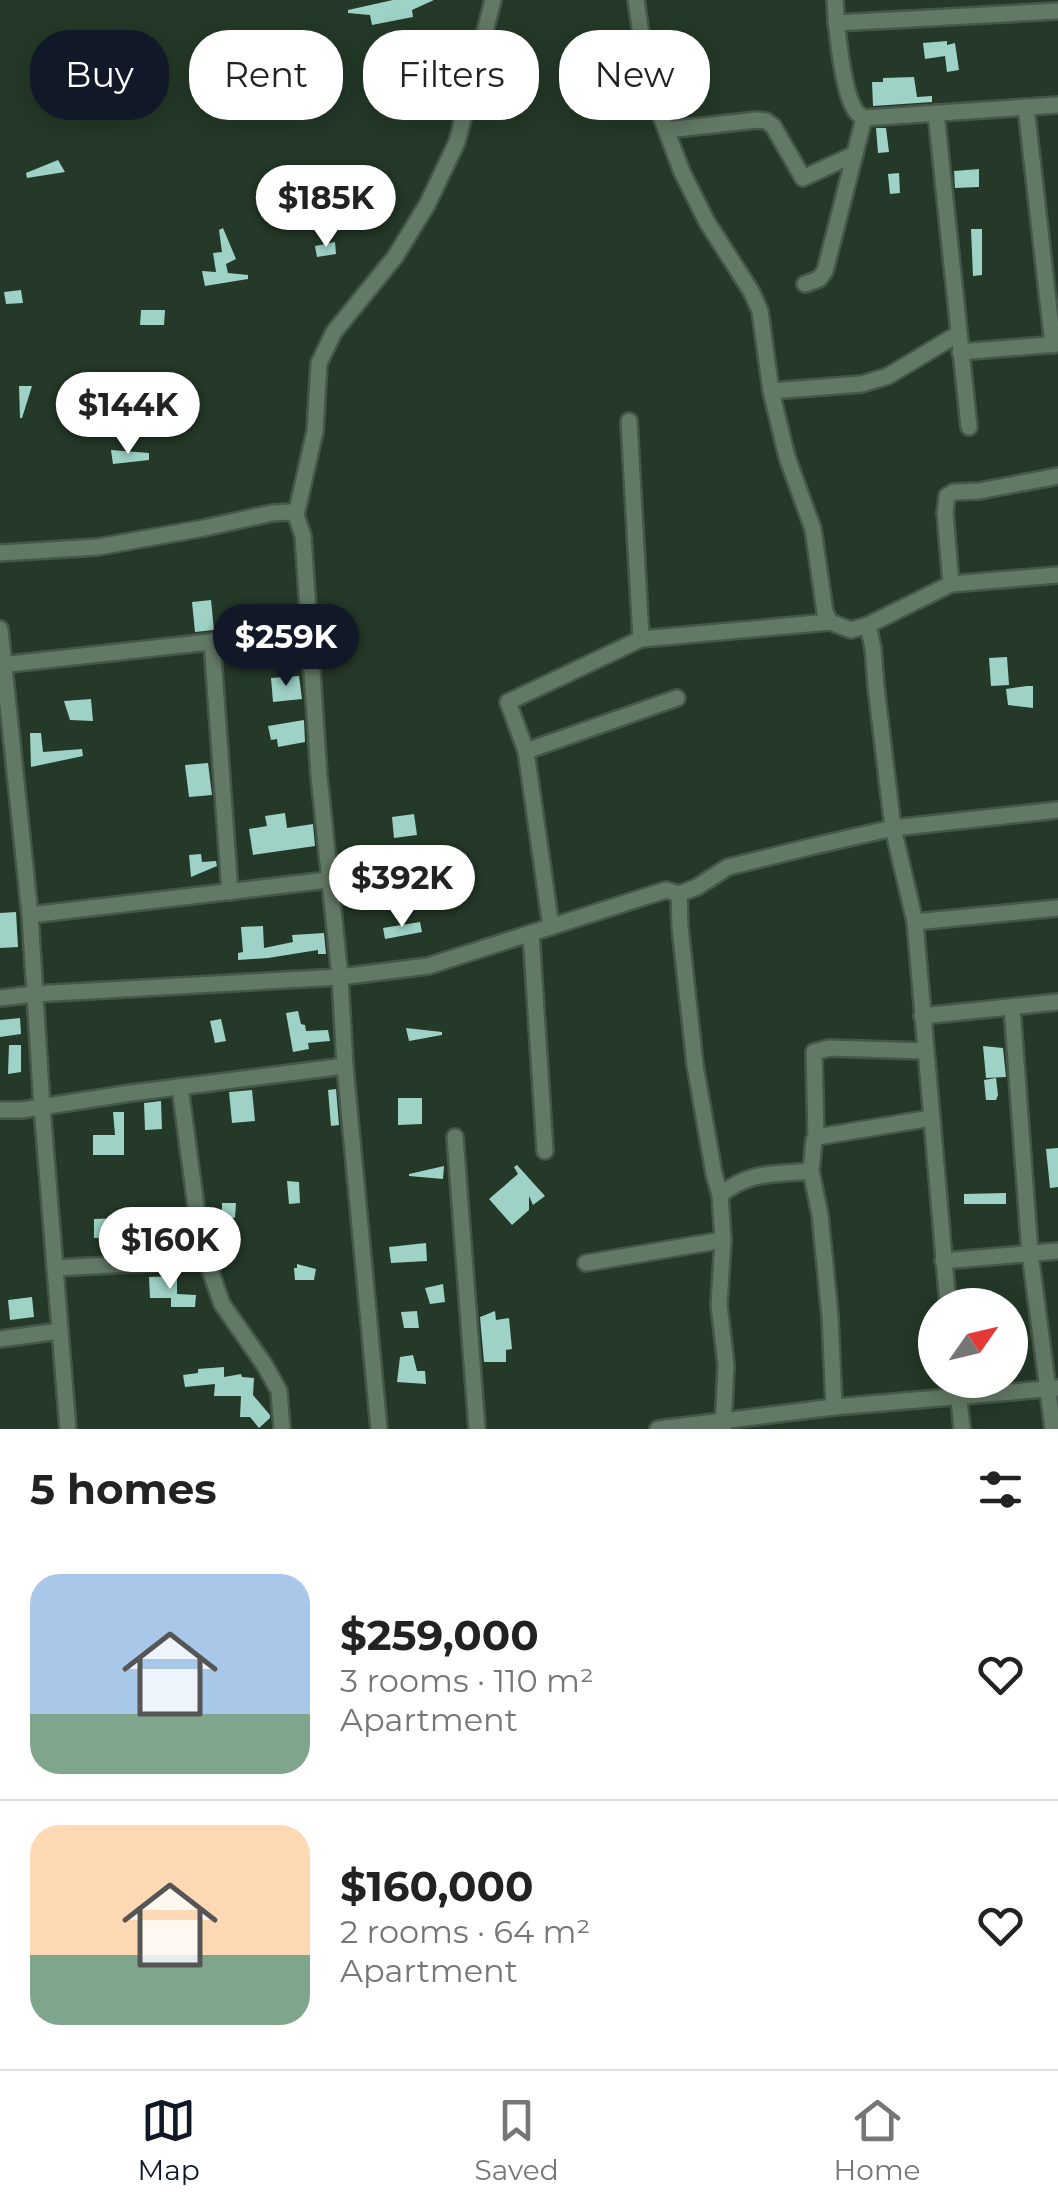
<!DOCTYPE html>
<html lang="en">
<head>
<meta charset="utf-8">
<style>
  body { margin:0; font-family:Montserrat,sans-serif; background:#f6f6f6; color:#222; height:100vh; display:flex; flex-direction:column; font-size:38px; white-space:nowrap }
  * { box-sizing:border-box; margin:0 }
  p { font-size:32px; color:#767676 }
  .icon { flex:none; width:55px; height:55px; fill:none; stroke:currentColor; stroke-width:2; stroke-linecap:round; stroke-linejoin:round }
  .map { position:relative; height:1429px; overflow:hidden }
  .details { display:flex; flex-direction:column; background:#fff; flex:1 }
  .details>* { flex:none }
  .banner { position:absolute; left:30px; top:30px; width:1000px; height:90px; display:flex; gap:20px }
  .needle { width:65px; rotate:56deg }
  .fabs { position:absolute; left:918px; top:1288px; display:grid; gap:20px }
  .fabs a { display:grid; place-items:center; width:110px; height:110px; border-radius:50%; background:#fff; box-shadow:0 5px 25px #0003; font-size:50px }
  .price { position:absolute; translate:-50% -85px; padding:0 22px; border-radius:35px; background:#fff; color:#222; font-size:32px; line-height:65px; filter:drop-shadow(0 2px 5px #0008) }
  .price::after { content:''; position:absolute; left:50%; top:60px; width:30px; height:22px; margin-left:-15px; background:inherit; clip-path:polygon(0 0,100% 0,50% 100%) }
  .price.current { background:#111827; color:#fff }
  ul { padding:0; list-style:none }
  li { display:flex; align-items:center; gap:30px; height:250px; padding:0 30px }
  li+li { border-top:2px solid #e0e0e0 }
  li span { display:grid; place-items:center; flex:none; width:280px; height:200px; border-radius:30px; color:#555 }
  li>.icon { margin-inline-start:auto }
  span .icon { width:120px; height:120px; fill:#fffc; stroke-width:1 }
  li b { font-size:42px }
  h2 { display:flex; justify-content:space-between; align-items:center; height:120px; padding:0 30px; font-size:42px }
  .pill { padding:0 35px; border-radius:40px; background:#fff; box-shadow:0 5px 25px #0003; font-size:35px; line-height:90px }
  .pill.current { background:#111827; color:#fff }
  .tab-bar { display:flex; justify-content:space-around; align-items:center; height:140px; border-top:2px solid #e0e0e0; background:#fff; font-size:28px; color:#767676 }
  .tab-bar a { display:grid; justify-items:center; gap:5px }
  .tab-bar .current { color:#111827 }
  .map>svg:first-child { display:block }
  .building { fill:#9ed2c7 }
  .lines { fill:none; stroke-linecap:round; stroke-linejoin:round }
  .street-casing { stroke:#455748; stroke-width:20 }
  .street { stroke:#627a65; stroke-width:15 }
</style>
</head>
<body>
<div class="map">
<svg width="1058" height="1429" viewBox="0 0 1058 1429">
  <rect width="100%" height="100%" fill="#243927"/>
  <g class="building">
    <polygon points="393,0 434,0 412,10 413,17 372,25 370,15 348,13 348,10"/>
    <polygon points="82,36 83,49 86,49 91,79 69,80 69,77 60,78 56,44 70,41 70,38"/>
    <polygon points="947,41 947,45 955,43 959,70 947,72 945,56 925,59 923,43"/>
    <polygon points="914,77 917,97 932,96 932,102 873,106 872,82 883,82 883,78"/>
    <polygon points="876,128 886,128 889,152 878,153"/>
    <polygon points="58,160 65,172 27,178 26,173"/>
    <polygon points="979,169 979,187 955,188 954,171"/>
    <polygon points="899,173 900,193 890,194 888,174"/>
    <polygon points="223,228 236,259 226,264 228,273 248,275 248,279 205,286 202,271 216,272 213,253 222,252 219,230"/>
    <polygon points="971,229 982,229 982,275 973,276"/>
    <polygon points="335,242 336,254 317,257 315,246"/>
    <polygon points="21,290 23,303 6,304 4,292"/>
    <polygon points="141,310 165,310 164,325 140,325"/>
    <polygon points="19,386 32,386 22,418 20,418"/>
    <polygon points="111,450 149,453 149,460 113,464"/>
    <polygon points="211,600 214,630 195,632 192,602"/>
    <polygon points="1007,657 1009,685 991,686 989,658"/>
    <polygon points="299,676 302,699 273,702 271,678"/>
    <polygon points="1027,686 1033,686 1033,708 1008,705 1006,689"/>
    <polygon points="91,699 93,721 70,720 64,701"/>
    <polygon points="304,720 305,742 278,747 277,739 271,740 268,726"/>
    <polygon points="30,733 41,733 43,752 82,749 83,756 31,767"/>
    <polygon points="208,763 212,795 189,797 185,765"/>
    <polygon points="285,813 287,828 313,824 315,846 253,855 249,829 267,826 265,816"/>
    <polygon points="414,814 417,835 394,838 392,817"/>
    <polygon points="201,854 202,862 216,861 217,866 191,877 189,855"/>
    <polygon points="389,881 412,890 383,894 381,882"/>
    <polygon points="16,912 18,947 0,948 0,913"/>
    <polygon points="420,922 422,932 385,939 383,928"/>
    <polygon points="263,926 264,948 293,942 292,935 324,933 326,954 318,954 318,950 268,958 238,960 238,953 243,952 241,927"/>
    <polygon points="298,1011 301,1024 305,1025 306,1031 328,1030 330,1041 308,1043 309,1049 293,1052 286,1013"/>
    <polygon points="20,1018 21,1034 0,1037 0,1020"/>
    <polygon points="221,1019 226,1041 215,1043 210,1021"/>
    <polygon points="406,1028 442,1032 442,1035 409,1041"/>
    <polygon points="9,1045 21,1045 21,1072 8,1074"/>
    <polygon points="983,1046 1003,1048 1006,1077 986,1078"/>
    <polygon points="996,1078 998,1095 996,1100 986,1100 984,1080"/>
    <polygon points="336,1089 339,1125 331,1126 328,1090"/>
    <polygon points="252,1090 255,1121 232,1123 229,1092"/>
    <polygon points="398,1098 422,1098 422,1124 398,1125"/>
    <polygon points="161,1101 162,1129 145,1130 144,1103"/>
    <polygon points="113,1112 124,1112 124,1155 93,1155 93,1135 115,1135"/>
    <polygon points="1058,1148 1058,1187 1050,1188 1046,1149"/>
    <polygon points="517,1165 545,1196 533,1205 529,1196 529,1210 512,1225 489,1199 518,1174 514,1167"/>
    <polygon points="444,1166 443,1179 409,1176 409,1174"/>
    <polygon points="287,1181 299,1182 300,1203 289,1204"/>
    <polygon points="1006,1193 1006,1204 964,1204 964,1194"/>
    <polygon points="222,1203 236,1203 235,1218 222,1217"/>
    <polygon points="122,1218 123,1237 94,1238 94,1219"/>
    <polygon points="426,1243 427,1261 391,1263 389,1247"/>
    <polygon points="297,1264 316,1269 314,1280 295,1280 294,1268 297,1268"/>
    <polygon points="177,1276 177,1294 196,1295 195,1307 171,1307 171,1298 150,1298 149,1277"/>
    <polygon points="443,1284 445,1302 430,1304 425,1288"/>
    <polygon points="32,1297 34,1317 10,1320 8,1300"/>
    <polygon points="417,1311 419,1328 404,1328 401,1312"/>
    <polygon points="495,1311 496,1320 509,1318 512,1349 506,1350 506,1362 484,1362 480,1317"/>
    <polygon points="413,1355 417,1371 425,1371 426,1384 397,1382 400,1357"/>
    <polygon points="224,1367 224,1377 241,1374 242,1377 254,1378 253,1395 270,1415 270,1418 259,1428 250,1417 240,1417 241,1396 214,1396 215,1384 185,1387 183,1375 198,1373 198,1369"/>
  </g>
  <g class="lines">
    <defs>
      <g id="street">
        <polyline points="636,0 645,62 654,98 682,172 707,222 751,291 760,311 771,391 787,457 813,529 825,612 830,622 851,630 868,625 951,584 1058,575"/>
        <path d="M835,0C836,24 842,86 853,106C856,113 858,114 864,118L1058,105"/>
        <polyline points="836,23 1058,11"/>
        <polyline points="1026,107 1053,345"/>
        <polyline points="936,113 969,427"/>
        <polyline points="667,130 757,120 766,121 773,126 803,178 855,154"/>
        <polyline points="805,284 819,279 825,271 864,118"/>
        <polyline points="960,352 1058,344"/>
        <polyline points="771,391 862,384 888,376 958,334"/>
        <polyline points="629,421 641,639"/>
        <polyline points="0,553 98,547 204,528 272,513 290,512 296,515"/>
        <polyline points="951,584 945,513 947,496 954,492 979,491 1058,476"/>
        <polyline points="868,625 873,648 876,687 893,828 915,922 948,1305"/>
        <polyline points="0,629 30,915 42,1107 68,1429"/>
        <polyline points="212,642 230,892"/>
        <polyline points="0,665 309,631"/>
        <polyline points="526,751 677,698"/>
        <polyline points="30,915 328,880"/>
        <polyline points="915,922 1058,908"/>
        <polyline points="551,927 526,751 508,702 641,639 830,622"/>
        <polyline points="531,933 545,1151"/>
        <polyline points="0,998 35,994 340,977 428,966 666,890 679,894"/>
        <polyline points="1012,1007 1030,1253 1053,1429"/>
        <polyline points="922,1016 1058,1002"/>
        <polyline points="180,1087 201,1244 222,1304 264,1364 279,1391 282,1429"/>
        <polyline points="0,1110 22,1110 131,1093 345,1066"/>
        <polyline points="455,1137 477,1429"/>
        <polyline points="816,1137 814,1052 829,1048 925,1051"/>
        <polyline points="811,1171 814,1140 817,1137 931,1118"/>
        <path d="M720,1195C751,1170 775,1175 811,1171L820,1215L830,1316L834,1407"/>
        <polyline points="943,1261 1058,1251"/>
        <polyline points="586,1263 723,1240"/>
        <polyline points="55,1268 206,1260"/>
        <polyline points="0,1339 60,1331"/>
        <polyline points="957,1380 962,1429"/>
        <polyline points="379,1429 345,1066 340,977 319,776 303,536 296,515 315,431 319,363 334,332 395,257 427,205 457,142 493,0"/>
        <polyline points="658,1429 834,1407 1058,1388"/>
        <polyline points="723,1429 726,1365 719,1305 723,1240 720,1195 714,1174 695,1065 680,927 679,894 697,887 728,867 818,845 893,828 1058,810"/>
      </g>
    </defs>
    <use href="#street" class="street-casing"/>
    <use href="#street" class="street"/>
  </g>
</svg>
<div class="fabs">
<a><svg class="needle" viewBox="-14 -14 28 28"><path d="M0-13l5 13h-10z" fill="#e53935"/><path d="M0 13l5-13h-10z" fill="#767676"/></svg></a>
</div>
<b class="price" style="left:326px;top:250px">$185K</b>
<b class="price" style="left:128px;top:457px">$144K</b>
<b class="price current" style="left:286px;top:689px">$259K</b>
<b class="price" style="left:402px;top:930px">$392K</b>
<b class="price" style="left:170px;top:1292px">$160K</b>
<div class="banner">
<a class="pill current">Buy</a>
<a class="pill">Rent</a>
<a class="pill">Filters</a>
<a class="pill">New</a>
</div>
</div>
<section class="details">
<h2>5 homes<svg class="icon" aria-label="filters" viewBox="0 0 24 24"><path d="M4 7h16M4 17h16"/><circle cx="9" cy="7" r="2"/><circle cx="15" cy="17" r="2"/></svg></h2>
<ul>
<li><span style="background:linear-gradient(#a9c7e8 70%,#7fa58c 0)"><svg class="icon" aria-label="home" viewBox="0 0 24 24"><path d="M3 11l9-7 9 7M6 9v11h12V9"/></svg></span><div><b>$259,000</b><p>3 rooms · 110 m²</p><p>Apartment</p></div><svg class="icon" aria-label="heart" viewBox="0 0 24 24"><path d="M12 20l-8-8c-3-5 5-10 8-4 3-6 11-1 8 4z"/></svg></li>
<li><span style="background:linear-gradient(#ffd9b3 65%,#7fa58c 0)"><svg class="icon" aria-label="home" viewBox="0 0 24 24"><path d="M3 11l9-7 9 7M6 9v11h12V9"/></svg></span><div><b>$160,000</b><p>2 rooms · 64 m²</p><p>Apartment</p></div><svg class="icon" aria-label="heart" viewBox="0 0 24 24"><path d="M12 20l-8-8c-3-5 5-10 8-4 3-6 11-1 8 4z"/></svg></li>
</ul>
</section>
<nav class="tab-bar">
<a class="current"><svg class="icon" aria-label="map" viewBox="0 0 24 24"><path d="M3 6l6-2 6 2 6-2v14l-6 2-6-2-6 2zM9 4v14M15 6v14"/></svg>Map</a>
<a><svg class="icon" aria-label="saved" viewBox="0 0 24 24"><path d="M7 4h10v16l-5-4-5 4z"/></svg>Saved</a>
<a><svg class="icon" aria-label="home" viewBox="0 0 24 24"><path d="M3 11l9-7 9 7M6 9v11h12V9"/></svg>Home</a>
</nav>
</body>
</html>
